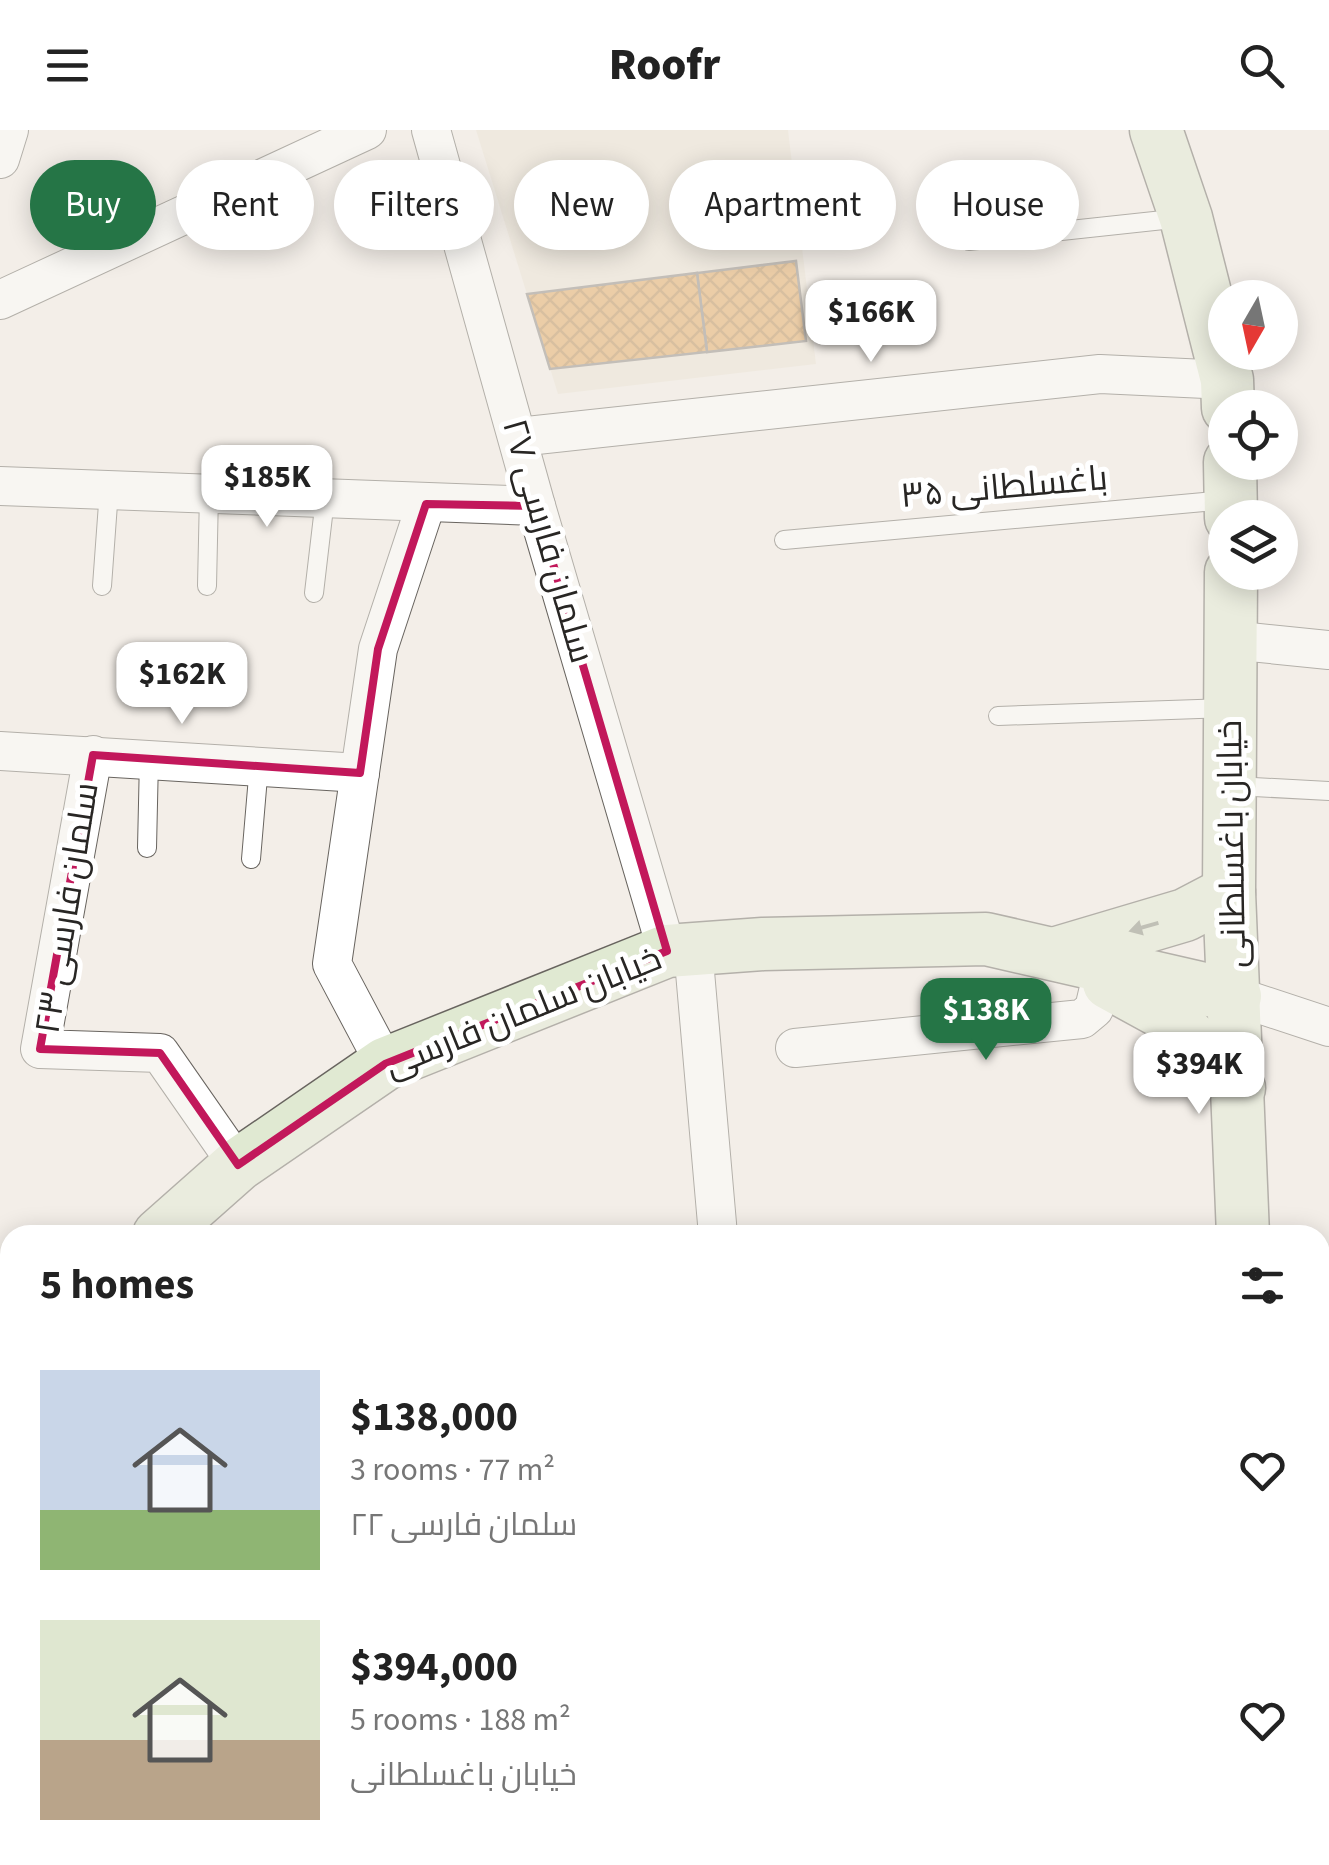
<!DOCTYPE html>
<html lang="en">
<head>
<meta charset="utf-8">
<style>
  body { margin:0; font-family:"Source Sans 3",Cairo,sans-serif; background:#f6f6f6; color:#222; height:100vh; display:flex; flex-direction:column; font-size:38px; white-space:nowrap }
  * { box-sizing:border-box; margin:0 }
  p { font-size:32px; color:#767676 }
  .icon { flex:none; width:55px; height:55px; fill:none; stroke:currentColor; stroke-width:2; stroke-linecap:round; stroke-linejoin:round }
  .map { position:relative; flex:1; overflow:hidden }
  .details { position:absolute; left:0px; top:1095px; width:1330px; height:640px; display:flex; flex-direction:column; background:#fff; border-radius:30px 30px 0 0; box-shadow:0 5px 25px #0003 }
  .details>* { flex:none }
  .top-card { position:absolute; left:30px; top:30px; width:1270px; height:90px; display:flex; gap:20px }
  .needle { width:65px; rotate:189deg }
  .buttons { position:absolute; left:1208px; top:150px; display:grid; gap:20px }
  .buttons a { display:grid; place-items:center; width:90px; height:90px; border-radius:50%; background:#fff; box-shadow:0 5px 25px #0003; font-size:50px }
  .price { position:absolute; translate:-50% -85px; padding:0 22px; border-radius:20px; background:#fff; color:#222; font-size:32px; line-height:65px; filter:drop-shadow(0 2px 5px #0008) }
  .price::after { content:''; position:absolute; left:50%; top:60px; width:30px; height:22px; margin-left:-15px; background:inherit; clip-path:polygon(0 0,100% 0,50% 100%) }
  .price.selected { background:#257546; color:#fff }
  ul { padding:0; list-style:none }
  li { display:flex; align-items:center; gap:30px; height:250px; padding:0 40px }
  li span { display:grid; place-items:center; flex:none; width:280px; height:200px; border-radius:0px; color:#555 }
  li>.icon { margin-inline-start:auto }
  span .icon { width:120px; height:120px; fill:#fffc; stroke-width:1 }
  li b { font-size:42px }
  h2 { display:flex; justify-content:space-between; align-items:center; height:120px; padding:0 40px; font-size:42px }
  .tag { padding:0 35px; border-radius:45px; background:#fff; box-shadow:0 5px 25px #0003; font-size:35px; line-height:90px }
  .tag.selected { background:#257546; color:#fff }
  header { display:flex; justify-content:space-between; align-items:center; height:130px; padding:0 40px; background:#fff; font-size:45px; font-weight:800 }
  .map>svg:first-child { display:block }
  .built { fill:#ece2d6 }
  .building { fill:url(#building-cross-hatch); stroke:#89847f; stroke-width:2.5 }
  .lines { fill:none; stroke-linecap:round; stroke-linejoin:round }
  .lane-casing { stroke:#68645f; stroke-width:20 }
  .street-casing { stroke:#68645f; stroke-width:40 }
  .secondary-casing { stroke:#68645f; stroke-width:55 }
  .lane { stroke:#fff; stroke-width:18 }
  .street { stroke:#fff; stroke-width:38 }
  .secondary { stroke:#e0e9d2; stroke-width:52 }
  .oneway { fill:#84887b }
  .marked { fill:none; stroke:#c2185b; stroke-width:8; stroke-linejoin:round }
  .labels { text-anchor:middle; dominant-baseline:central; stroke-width:10; stroke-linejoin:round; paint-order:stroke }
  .street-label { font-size:35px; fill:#282624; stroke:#fff }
</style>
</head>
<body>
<header><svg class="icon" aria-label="menu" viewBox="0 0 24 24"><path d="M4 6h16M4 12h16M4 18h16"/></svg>Roofr<svg class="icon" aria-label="search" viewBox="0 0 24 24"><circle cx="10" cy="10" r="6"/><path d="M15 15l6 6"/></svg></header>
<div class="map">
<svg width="1329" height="1735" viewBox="0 0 1329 1735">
  <defs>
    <pattern id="building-cross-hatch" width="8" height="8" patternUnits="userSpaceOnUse" patternTransform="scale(2.5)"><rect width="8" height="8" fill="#e3a55a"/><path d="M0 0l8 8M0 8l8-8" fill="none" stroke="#b8864a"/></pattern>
  </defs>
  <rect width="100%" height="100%" fill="#f3eee8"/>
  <polygon class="built" points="476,0 788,0 816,234 558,264"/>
  <g class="building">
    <polygon points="796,131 806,211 707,222 697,143"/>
    <polygon points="697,143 707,222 550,239 527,164"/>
  </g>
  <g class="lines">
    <defs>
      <g id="lane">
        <polyline points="969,111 1182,88"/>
        <polyline points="784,410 1226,370"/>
        <polyline points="102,456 109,360"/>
        <polyline points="207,456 209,364"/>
        <polyline points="314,463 325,369"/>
        <polyline points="998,586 1227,578"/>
        <polyline points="1235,656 1329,661"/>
        <polyline points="147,718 149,629"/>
        <polyline points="251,729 259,635"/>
        <polyline points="817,1105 826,1105"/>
        <polyline points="1274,1735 1329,1734"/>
      </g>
      <g id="street">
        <polyline points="431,0 536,376 667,821"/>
        <polyline points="0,29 9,0"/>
        <polyline points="0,170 367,0"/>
        <polyline points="518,307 1100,244 1227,250"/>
        <polyline points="0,356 536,376"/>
        <polyline points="1230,510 1329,520"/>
        <polyline points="0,621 360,643"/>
        <polyline points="93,625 40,919 160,923 238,1035"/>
        <polyline points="693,819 718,1105"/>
        <polyline points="1235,866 1329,897"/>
        <polyline points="795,918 1082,889 1094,879 1101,849"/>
        <polyline points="385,934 332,834 378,519 426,374"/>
        <polyline points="1320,1284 1329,1284"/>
        <polyline points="0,1551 10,1529"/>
        <polyline points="0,1577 10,1581"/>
        <polyline points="1320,1630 1329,1629"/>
        <polyline points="477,1725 477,1735"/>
        <polyline points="708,1725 710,1735"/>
        <polyline points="320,1735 321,1725"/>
        <polyline points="917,1735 959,1725"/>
      </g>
      <g id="secondary">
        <polyline points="1156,0 1186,88 1227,250 1228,278"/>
        <polyline points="1230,332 1231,388"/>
        <polyline points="1231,442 1229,762 1243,1105"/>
        <polyline points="1057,823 1185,785 1229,762"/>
        <polyline points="1109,853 1171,887 1239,958"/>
        <polyline points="159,1105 238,1035 385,934 667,821 763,814 986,809 1235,866"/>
        <polyline points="0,1257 10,1246"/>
        <polyline points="1259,1725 1259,1735"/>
      </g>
    </defs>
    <use href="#lane" class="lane-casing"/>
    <use href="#street" class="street-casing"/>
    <use href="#secondary" class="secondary-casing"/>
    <use href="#lane" class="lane"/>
    <use href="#street" class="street"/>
    <use href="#secondary" class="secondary"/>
  </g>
  <defs><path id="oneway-solid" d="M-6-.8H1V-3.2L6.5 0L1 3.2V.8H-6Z" transform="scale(2.5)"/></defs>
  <use class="oneway" href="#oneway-solid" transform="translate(1144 797) rotate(164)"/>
  <path d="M0 0H1329V1735H0ZM426,374L536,376L667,821L385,934L238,1035L160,923L40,919L93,625L360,643L378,519Z" fill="#f3eee8" fill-opacity=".55" fill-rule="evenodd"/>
  <path class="marked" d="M426,374L536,376L667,821L385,934L238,1035L160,923L40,919L93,625L360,643L378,519Z"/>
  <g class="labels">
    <g class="street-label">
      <text transform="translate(1004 357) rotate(-5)">باغسلطانی ۳۵</text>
      <text transform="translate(548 411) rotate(74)">سلمان فارسی ۲۷</text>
      <text transform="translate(1232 714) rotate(-91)">خیابان باغسلطانی</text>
      <text transform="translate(67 778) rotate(-81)">سلمان فارسی ۲۳</text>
      <text transform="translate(523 882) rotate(-22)">خیابان سلمان فارسی</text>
    </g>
  </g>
</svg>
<div class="buttons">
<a><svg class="needle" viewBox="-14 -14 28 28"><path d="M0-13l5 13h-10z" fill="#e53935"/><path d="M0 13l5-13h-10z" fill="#767676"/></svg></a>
<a><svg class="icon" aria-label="locate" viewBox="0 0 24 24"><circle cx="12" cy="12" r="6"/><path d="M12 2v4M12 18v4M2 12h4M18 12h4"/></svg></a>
<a><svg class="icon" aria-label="layers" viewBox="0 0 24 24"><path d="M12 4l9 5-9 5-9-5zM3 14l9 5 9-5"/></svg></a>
</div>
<b class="price" style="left:871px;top:235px">$166K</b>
<b class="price" style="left:267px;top:400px">$185K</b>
<b class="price" style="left:182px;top:597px">$162K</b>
<b class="price selected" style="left:986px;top:933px">$138K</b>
<b class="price" style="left:1199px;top:987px">$394K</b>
<div class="top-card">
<a class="tag selected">Buy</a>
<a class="tag">Rent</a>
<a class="tag">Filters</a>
<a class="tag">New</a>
<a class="tag">Apartment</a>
<a class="tag">House</a>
</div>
<section class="details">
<h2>5 homes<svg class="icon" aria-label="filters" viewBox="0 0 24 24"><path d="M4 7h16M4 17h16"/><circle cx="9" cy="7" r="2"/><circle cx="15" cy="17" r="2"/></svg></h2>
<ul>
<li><span style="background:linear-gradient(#c9d6e8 70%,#8fb573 0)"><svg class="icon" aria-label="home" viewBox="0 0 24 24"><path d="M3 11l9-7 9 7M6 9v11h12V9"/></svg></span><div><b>$138,000</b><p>3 rooms · 77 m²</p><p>سلمان فارسی ۲۲</p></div><svg class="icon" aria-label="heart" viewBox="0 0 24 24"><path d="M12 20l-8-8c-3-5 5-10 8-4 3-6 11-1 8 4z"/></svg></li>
<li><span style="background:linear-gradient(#dfe7d0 60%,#b9a48a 0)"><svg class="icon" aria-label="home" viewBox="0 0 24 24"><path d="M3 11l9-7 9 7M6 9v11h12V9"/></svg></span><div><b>$394,000</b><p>5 rooms · 188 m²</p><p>خیابان باغسلطانی</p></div><svg class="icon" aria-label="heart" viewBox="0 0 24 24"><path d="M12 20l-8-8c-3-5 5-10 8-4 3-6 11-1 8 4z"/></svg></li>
</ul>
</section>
</div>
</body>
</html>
